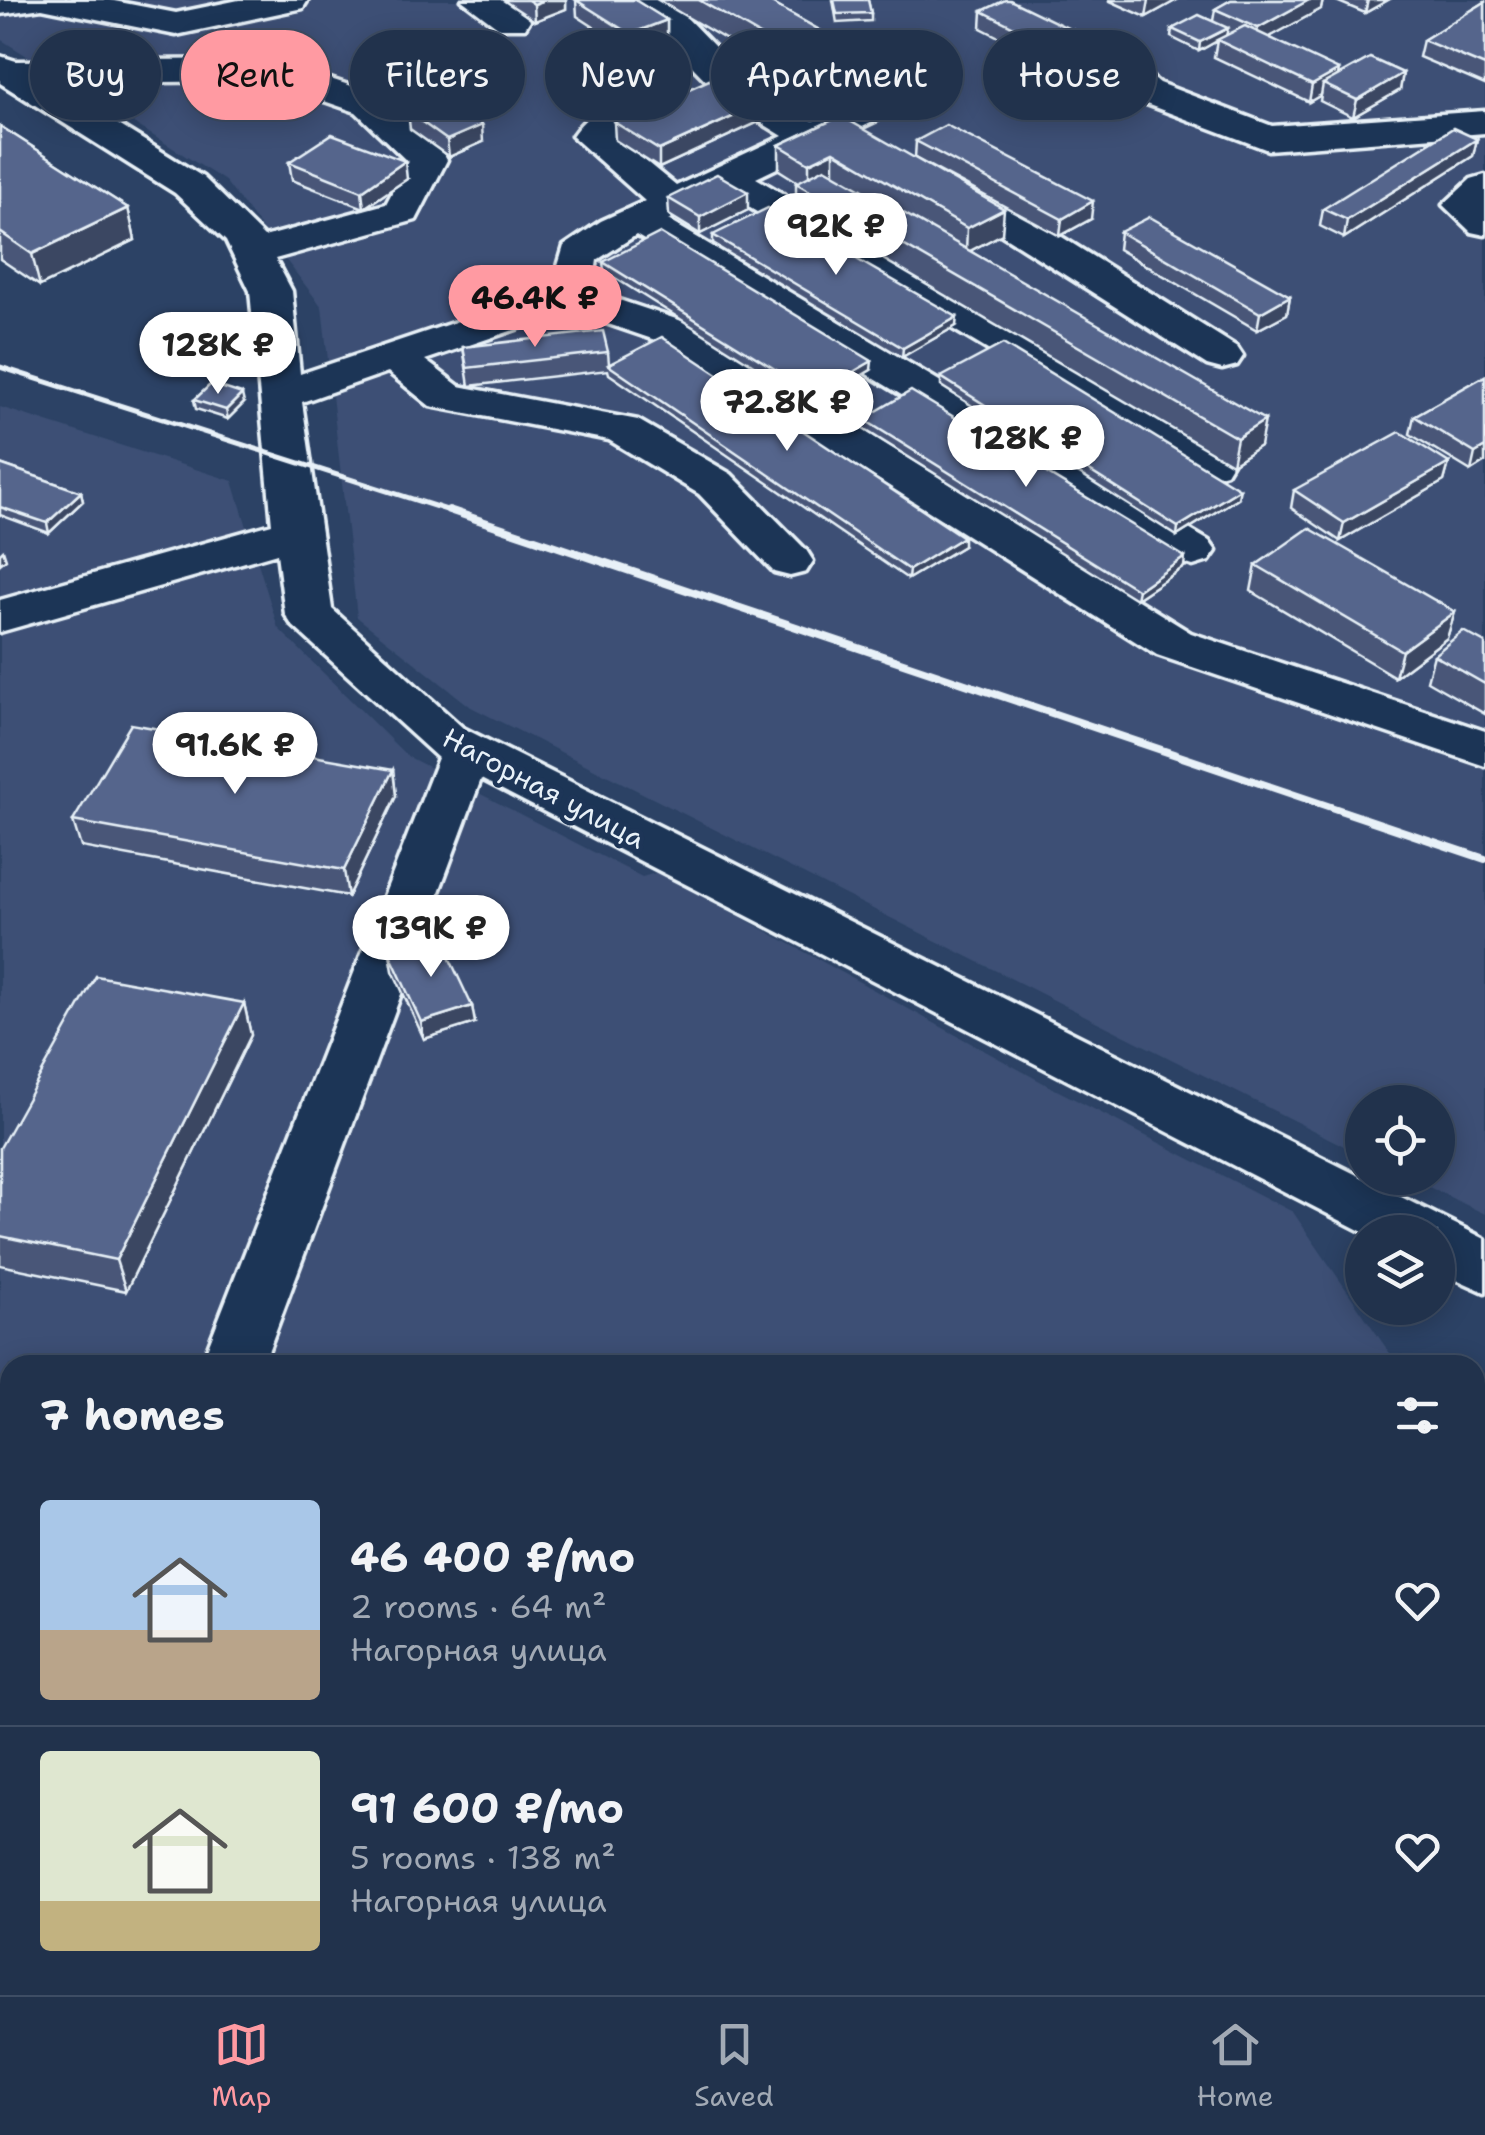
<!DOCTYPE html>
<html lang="en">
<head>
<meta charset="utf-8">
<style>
  body { margin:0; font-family:"Shantell Sans",sans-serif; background:#293a53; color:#f1f3f6; height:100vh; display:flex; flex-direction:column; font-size:38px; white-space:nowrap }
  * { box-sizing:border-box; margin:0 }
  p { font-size:32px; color:#a2aab5 }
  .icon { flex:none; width:55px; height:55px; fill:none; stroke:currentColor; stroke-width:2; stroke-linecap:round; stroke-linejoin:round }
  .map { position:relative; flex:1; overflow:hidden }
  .side { position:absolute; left:0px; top:1355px; width:1485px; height:640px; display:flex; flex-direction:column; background:#21324c; border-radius:30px 30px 0 0; box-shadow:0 5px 25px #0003,0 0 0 2px #3e4d64 }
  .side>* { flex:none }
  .hud { position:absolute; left:30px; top:30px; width:1425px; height:90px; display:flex; gap:20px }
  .controls { position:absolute; left:1345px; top:1085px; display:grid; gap:20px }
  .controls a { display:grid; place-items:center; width:110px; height:110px; border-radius:50%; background:#21324c; box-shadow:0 5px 25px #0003,0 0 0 2px #3e4d64; font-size:50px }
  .price { position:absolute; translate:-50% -85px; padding:0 22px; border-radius:35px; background:#fff; color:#222; font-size:32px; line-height:65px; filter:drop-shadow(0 2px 5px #0008) }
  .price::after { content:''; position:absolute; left:50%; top:60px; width:30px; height:22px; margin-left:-15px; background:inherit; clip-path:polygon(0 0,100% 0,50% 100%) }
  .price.active { background:#ff9aa2; color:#111 }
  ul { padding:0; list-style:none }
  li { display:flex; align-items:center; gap:30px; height:250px; padding:0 40px }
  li+li { border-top:2px solid #3e4d64 }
  li span { display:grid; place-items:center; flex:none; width:280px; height:200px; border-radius:10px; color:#555 }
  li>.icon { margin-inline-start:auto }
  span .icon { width:120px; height:120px; fill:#fffc; stroke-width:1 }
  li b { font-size:42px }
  h2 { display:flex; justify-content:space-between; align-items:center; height:120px; padding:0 40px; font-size:42px }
  .tag { padding:0 35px; border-radius:45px; background:#21324c; box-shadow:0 5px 25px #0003,0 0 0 2px #3e4d64; font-size:35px; line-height:90px }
  .tag.active { background:#ff9aa2; color:#111 }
  .dock { display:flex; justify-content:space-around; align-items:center; height:140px; border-top:2px solid #3e4d64; background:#21324c; font-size:28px; color:#a2aab5 }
  .dock a { display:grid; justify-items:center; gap:5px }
  .dock .active { color:#ff9aa2 }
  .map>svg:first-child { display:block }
  .built { fill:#3c4f74 }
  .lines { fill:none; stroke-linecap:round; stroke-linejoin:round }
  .minor-casing { stroke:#e8f1f8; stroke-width:7 }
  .minor { fill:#1d3557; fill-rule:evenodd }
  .rail-far1 { stroke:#e8f1f8; stroke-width:5 }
  .rail { stroke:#e8f1f8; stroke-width:8 }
  .wall { fill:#485778; stroke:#e8f1f8; stroke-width:2.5 }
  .shaded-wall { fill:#3b4762; stroke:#e8f1f8; stroke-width:2.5 }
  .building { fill:#54658c; stroke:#e8f1f8; stroke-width:2.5 }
  .labels { text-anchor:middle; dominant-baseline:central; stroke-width:9; stroke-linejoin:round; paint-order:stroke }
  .street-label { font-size:28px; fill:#e8f1f8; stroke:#1d3557 }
</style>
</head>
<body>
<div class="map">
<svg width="1485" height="1995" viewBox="0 0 1485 1995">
  <rect width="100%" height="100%" fill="#2c4265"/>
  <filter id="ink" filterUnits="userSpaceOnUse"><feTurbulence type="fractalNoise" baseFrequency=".01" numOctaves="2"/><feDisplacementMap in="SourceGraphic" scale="20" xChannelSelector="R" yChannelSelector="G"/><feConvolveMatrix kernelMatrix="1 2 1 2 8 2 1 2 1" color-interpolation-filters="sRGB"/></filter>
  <g filter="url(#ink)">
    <g class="built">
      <polygon points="0,0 1485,0 1485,1214 1410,1178 1438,1178 1438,1102 1362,1102 1362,1155 471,707 357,617 322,307 225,181 0,39"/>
      <polygon points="0,407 233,481 278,628 407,756 642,877 659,872 1049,1086 1293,1212 1398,1365 10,1365 10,1985 1475,1985 1475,1477 1485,1492 1485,1995 0,1995"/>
    </g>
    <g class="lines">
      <defs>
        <g id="minor">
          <polygon points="0,0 109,0 176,13 239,0 308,0 303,8 176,35 42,8 0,14"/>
          <polygon points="462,0 505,0 530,20 525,28 499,28"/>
          <path d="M613,0H657L683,14L751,84L813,121L853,103H879L885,111L879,119L756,178L1226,453L1232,463L1226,473L1210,477L1194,473L725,193L668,220L1209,541L1216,551L1209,561L1193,566L1177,561L636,235L597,260L592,291L691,324L1191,633L1485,731V766L1157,655L661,342L570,311L425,360L459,386L638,420L731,474L806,550L813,561L806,572L790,576L774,572L699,494L609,440L430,406L388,372L302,402L332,609L463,728L1485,1239V1292L1438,1271V1232H1363L481,779L263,1365H201L438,758L292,625L285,614L277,553L0,632V600L272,524L250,291L226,241L175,193L0,83V56L16,61L270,59L382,96L442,152L447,160L416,220L275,259L292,291L300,374L551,290L564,246L601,221L645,201L572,136C587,113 624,85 651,92L657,100L615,136L676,186L783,136L725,100L657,30ZM266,81L356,112L408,162L386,204L264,237L203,177L51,83Z"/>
          <polygon points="1090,36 1103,39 1159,83 1272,126 1485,111 1485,133 1268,150 1133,99 1072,47 1077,39"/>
          <polygon points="937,171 1030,217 1237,347 1243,356 1237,365 1222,369 1207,365 1002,235 923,191 917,183 923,175"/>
          <polygon points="1485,175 1485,235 1471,232 1443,205 1471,179"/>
        </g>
      </defs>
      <use href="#minor" class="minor-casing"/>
      <use href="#minor" class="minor"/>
      <polyline class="rail-far1" points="0,367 456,513"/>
      <polyline class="rail" points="449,510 1485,859"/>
    </g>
    <g class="wall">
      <polygon points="503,0 566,0 566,9 535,21"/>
      <polygon points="576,0 667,20 667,37 631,51 577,16"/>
      <polygon points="658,0 766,0 855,50 854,74 816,92"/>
      <polygon points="833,0 868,0 871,13 871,21 837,23"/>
      <polygon points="1108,0 1177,0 1146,17"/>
      <polygon points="1231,0 1323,0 1321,9 1269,37 1338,76 1403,73 1400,90 1353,117 1320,101 1321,95 1309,102 1214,57 1217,41 1199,51 1171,37 1172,29 1213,21 1215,9"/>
      <polygon points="1334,0 1388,0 1365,13"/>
      <polygon points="1485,2 1485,85 1419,57 1423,40"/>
      <polygon points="982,11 1072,30 1070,47 1044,60 981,28"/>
      <polygon points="761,104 761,121 659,168 615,140 614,122"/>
      <polygon points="408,112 483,142 449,157 410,129"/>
      <polygon points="841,116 1002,234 970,251 1260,446 1232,464 796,208 796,183 798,182 779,170 779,145"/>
      <polygon points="0,126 128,208 135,240 40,286 0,259"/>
      <polygon points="1477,139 1473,156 1344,238 1320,226 1323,209"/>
      <polygon points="916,141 1091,219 1060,236 915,158"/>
      <polygon points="289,162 407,179 364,208 292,180"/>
      <polygon points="668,198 748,210 700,234 669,215"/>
      <polygon points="1120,232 1290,296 1287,314 1257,330 1118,249"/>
      <polygon points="713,235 956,326 902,357 713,244"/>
      <polygon points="603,262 871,370 814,403 604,271"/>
      <polygon points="463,347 608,352 609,364 963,546 908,579 609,374 608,370 469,386"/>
      <polygon points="1485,376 1485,462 1471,471 1410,434 1414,416"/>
      <polygon points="941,377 1238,498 1177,536 941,386"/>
      <polygon points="194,400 244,403 228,419 196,409"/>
      <polygon points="863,419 1184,567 1136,599 862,428"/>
      <polygon points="1449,463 1444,481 1340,541 1291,508 1294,490"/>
      <polygon points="0,464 81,492 83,501 49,533 0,515"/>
      <polygon points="1256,565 1455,612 1447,638 1395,677 1251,591"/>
      <polygon points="1485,643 1485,714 1427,681 1434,655"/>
      <polygon points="393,770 396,796 348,896 81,847 73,821"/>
      <polygon points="390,954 472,1006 475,1023 424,1039 393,971"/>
      <polygon points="244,1003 251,1035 126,1291 0,1265 0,1148"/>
    </g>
    <g class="shaded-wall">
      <polygon points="545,0 566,0 566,9 535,21 534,4"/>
      <polygon points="1149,0 1177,0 1146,17"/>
      <polygon points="1309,0 1323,0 1321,9 1255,45 1258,28"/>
      <polygon points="1368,0 1388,0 1365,13"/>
      <polygon points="667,20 667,37 631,51 630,34"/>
      <polygon points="1228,28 1226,36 1199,51 1200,42"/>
      <polygon points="1072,30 1070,47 1044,60 1046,43"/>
      <polygon points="855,50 854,74 816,92 816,68"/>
      <polygon points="1339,70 1336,87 1323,84 1321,95 1309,102 1312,85"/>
      <polygon points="1403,73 1400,90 1353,117 1357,100"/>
      <polygon points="761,104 761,121 659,168 659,150"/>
      <polygon points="482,125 483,142 449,157 447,140"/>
      <polygon points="1477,139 1473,156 1344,238 1347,220"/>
      <polygon points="834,151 834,176 809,188 809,163"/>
      <polygon points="405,161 407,179 364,208 362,191"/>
      <polygon points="748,192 748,210 700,234 700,217"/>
      <polygon points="1093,201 1091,219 1060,236 1062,219"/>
      <polygon points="128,208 135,240 40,286 32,254"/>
      <polygon points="1004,209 1002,234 966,253 967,228"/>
      <polygon points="1290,296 1287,314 1257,330 1260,313"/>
      <polygon points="957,317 956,326 902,357 903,348"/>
      <polygon points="872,361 871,370 814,403 815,394"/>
      <polygon points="242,394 244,403 228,419 226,410"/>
      <polygon points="1265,420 1260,446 1232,464 1237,438"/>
      <polygon points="1485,447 1485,462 1471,471 1475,453"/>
      <polygon points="1449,463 1444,481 1340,541 1344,523"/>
      <polygon points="1240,489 1238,498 1177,536 1178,527"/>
      <polygon points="81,492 83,501 49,533 47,523"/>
      <polygon points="963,537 963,546 908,579 909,570"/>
      <polygon points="3,550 6,559 0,564 0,553"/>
      <polygon points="1185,557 1184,567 1136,599 1138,590"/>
      <polygon points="1455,612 1447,638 1395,677 1402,651"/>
      <polygon points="393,770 396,796 348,896 344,870"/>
      <polygon points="244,1003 251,1035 126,1291 116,1260"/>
      <polygon points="472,1006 475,1023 424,1039 421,1022"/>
    </g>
    <g class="building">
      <polygon points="528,0 545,0 534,4"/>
      <polygon points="576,0 635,0 667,20 630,34"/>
      <polygon points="699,0 766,0 855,50 816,68"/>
      <polygon points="834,0 868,0 871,13 837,14"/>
      <polygon points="1005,0 1010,0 1072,30 1046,43 982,11"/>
      <polygon points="1231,0 1309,0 1258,28 1215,9"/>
      <polygon points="1485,2 1485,66 1423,40"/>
      <polygon points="1199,15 1228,28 1200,42 1172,29"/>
      <polygon points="1245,26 1339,70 1312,85 1217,40"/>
      <polygon points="1370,58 1403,73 1357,100 1323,84"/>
      <polygon points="716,77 761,104 659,150 614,122"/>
      <polygon points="442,98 482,125 447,140 408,112"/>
      <polygon points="841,116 1004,209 967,228 834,151 809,163 779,145"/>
      <polygon points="946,125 1093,201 1062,219 916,141"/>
      <polygon points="0,126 128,208 32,254 0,232"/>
      <polygon points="1453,128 1477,139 1347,220 1323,209"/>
      <polygon points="332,134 405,161 362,191 289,162"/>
      <polygon points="825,168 1265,420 1237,438 796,183"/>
      <polygon points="717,174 748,192 700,217 668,198"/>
      <polygon points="768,208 957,317 903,348 713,235"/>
      <polygon points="1150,217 1290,296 1260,313 1120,232"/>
      <polygon points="660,233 872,361 815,394 603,262"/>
      <polygon points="603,331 608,352 467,368 463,347"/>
      <polygon points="662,337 963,537 909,570 608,365"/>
      <polygon points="1003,344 1240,489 1178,527 941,377"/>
      <polygon points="1485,376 1485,447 1475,453 1414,416"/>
      <polygon points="211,384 242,394 226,410 194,400"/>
      <polygon points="911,391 1185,557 1138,590 863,419"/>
      <polygon points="1400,432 1449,463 1344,523 1294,490"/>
      <polygon points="0,464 81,492 47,523 0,507"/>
      <polygon points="1309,528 1455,612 1402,651 1256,565"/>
      <polygon points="1463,631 1485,643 1485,684 1434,655"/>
      <polygon points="131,724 393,770 344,870 73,821"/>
      <polygon points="440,938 472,1006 421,1022 390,954"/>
      <polygon points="96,976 244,1003 116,1260 0,1236 0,1148"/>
    </g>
  </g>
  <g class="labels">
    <g class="street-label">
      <text transform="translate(544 788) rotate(28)">Нагорная улица</text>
    </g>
  </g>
</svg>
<div class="controls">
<a><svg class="icon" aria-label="locate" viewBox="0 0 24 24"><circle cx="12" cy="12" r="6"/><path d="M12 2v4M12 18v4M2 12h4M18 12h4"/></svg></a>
<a><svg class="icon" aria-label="layers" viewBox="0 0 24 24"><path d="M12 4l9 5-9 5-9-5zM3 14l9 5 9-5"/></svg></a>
</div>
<b class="price" style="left:836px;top:278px">92K ₽</b>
<b class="price active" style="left:535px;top:350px">46.4K ₽</b>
<b class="price" style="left:218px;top:397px">128K ₽</b>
<b class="price" style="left:787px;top:454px">72.8K ₽</b>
<b class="price" style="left:1026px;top:490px">128K ₽</b>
<b class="price" style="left:235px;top:797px">91.6K ₽</b>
<b class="price" style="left:431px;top:980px">139K ₽</b>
<div class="hud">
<a class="tag">Buy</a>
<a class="tag active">Rent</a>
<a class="tag">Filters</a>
<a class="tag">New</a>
<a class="tag">Apartment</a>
<a class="tag">House</a>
</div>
<section class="side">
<h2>7 homes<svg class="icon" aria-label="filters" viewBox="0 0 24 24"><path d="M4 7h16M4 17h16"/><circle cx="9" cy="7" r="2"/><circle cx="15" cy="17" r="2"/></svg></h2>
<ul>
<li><span style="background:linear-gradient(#a9c7e8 65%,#b9a48a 0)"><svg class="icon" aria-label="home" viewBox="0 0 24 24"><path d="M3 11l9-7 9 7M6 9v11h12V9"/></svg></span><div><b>46 400 ₽/mo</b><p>2 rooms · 64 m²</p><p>Нагорная улица</p></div><svg class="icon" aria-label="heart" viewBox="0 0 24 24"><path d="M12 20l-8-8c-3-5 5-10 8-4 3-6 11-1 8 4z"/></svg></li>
<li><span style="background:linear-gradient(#dfe7d0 75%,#c2b280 0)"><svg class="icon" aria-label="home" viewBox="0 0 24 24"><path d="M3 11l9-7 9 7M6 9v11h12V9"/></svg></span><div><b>91 600 ₽/mo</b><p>5 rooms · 138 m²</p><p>Нагорная улица</p></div><svg class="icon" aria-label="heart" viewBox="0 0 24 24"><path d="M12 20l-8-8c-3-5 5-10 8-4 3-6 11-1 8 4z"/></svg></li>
</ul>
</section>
</div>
<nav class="dock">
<a class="active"><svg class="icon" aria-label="map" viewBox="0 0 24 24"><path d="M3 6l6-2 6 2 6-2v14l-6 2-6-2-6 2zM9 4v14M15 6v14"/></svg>Map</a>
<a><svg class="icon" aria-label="saved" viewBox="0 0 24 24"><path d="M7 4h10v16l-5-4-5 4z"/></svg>Saved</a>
<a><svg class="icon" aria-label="home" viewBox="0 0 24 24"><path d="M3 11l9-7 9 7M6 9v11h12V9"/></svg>Home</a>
</nav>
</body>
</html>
